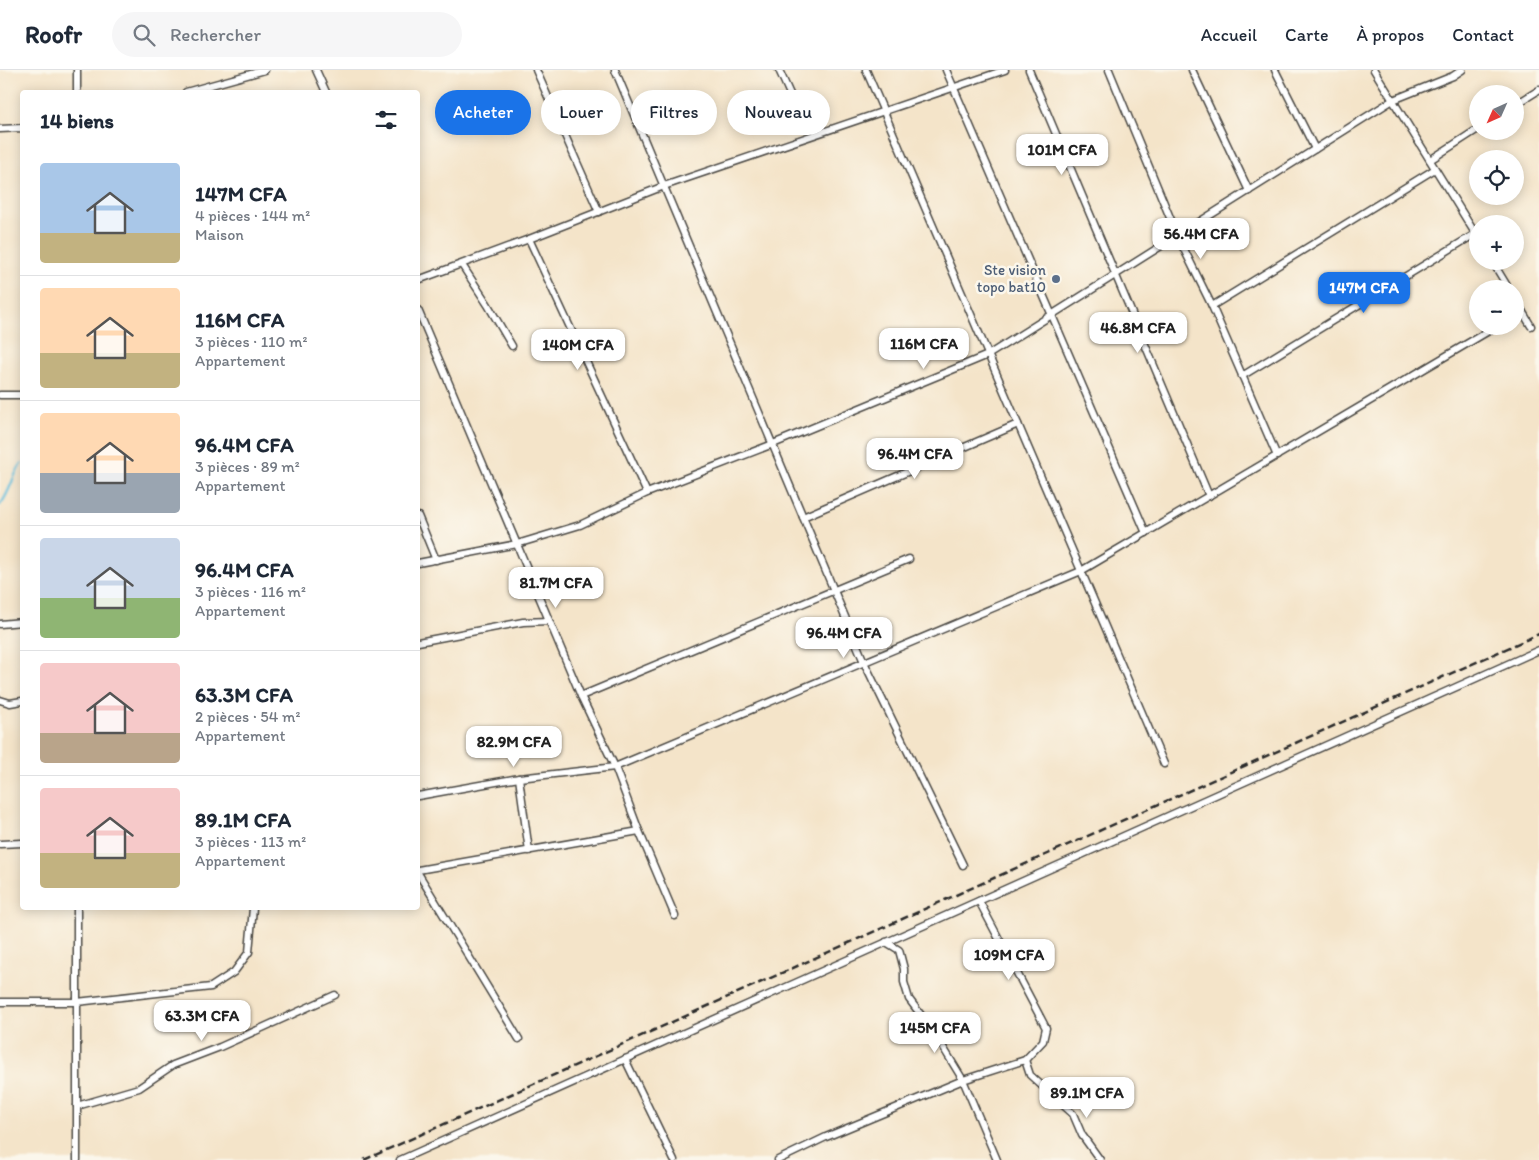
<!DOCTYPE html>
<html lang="fr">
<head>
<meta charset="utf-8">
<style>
  body { margin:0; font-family:Itim,sans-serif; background:#f6f6f7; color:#1f2937; height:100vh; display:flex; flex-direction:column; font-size:19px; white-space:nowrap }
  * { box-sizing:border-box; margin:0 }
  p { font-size:16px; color:#747a83 }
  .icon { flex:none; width:28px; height:28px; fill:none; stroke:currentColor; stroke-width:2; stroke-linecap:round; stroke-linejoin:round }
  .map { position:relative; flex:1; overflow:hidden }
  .details { position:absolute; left:20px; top:20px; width:400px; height:820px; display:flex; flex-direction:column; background:#fff; border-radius:5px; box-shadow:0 2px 12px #0003 }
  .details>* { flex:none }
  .top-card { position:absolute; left:435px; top:20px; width:475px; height:45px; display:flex; gap:10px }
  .needle { width:32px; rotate:225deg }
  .controls { position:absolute; left:1469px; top:15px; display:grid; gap:10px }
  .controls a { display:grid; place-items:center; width:55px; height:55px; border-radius:50%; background:#fff; box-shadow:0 2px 12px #0003; font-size:25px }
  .price { position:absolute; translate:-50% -42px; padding:0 11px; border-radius:10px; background:#fff; color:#222; font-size:16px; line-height:32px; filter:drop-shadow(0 1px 2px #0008) }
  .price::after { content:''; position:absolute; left:50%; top:30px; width:15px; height:11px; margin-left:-8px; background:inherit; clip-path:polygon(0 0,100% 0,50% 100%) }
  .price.on { background:#1a73e8; color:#fff }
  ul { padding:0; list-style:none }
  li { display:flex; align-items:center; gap:15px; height:125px; padding:0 20px }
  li+li { border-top:1px solid #e0e1e3 }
  li span { display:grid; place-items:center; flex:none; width:140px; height:100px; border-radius:5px; color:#555 }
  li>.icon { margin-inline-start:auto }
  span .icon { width:60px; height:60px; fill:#fffc; stroke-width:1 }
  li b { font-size:21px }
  h2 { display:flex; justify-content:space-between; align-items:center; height:60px; padding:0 20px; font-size:21px }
  .tag { padding:0 18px; border-radius:22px; background:#fff; box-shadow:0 2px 12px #0003; font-size:18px; line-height:45px }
  .tag.on { background:#1a73e8; color:#fff }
  header { display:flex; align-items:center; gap:30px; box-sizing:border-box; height:70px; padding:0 25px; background:#fff; border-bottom:1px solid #e0e1e3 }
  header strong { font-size:24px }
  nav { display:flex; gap:28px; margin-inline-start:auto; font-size:18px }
  .search { width:350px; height:45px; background:#f6f6f7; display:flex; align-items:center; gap:12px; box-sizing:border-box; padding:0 18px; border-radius:28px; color:#747a83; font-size:19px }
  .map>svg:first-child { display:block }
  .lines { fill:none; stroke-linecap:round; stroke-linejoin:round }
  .stream { stroke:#5dbddb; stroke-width:2.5 }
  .street-casing { stroke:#494743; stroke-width:9 }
  .street { stroke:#fff; stroke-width:6 }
  .rail { stroke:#2b2b2b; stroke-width:2.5; stroke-dasharray:8 4; stroke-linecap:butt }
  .service-dot { fill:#5c6f8a; stroke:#fbf7ec; stroke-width:2 }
  .labels { text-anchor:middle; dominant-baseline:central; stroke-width:5; stroke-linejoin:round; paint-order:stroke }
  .service-label { font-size:15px; fill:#4e5e75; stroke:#fbf7ec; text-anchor:end }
</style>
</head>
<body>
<header>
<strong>Roofr</strong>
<div class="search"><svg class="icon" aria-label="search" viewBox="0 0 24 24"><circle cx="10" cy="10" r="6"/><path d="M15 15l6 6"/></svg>Rechercher</div>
<nav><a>Accueil</a><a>Carte</a><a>À propos</a><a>Contact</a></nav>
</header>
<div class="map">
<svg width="1539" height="1090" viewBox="0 0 1539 1090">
  <rect width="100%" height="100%" fill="#fbf7ec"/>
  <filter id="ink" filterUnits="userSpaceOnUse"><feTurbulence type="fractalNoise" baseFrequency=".02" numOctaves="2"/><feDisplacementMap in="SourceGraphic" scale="10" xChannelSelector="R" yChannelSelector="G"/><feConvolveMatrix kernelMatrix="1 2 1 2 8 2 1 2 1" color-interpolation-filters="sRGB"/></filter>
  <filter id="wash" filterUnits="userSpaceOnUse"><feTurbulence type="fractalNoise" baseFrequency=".0096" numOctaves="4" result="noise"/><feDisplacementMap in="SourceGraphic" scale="20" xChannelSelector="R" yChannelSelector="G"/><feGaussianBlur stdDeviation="1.12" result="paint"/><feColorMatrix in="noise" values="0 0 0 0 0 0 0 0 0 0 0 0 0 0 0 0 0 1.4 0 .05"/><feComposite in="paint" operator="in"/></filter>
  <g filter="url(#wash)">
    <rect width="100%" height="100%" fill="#f4e4c9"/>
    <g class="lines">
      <path class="stream" d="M0,435C10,423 12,406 22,393"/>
    </g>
  </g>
  <g filter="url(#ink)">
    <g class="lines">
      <defs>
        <g id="street">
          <polyline points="77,0 77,22"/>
          <polyline points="316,0 326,22"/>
          <polyline points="536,0 599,142"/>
          <polyline points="615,0 864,592 963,795"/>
          <polyline points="779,0 804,55"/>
          <polyline points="866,0 1164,694"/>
          <polyline points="946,0 1146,463"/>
          <polyline points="1029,0 1209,426"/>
          <polyline points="1109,0 1178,167 1212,236 1277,386"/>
          <polyline points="1192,0 1249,121"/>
          <polyline points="1275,0 1315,79"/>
          <polyline points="1374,0 1478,168"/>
          <polyline points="186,22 265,0"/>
          <polyline points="1515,35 1539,20"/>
          <polyline points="0,59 22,58"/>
          <polyline points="1430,90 1478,59"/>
          <polyline points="529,169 647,423"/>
          <polyline points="1492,191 1509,219"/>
          <polyline points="462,195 488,235 512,276"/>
          <polyline points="418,210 529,169 664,116 1005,0"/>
          <polyline points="1515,229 1531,256"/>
          <polyline points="1212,236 1435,99"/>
          <polyline points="418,240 581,626 615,697 639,761 675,846"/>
          <polyline points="1515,245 1522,241"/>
          <polyline points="1242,306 1475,164"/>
          <polyline points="0,325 22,325"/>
          <polyline points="418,446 436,490"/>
          <polyline points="803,447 1018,354"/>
          <polyline points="418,493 517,474 580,455 647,423 773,374 988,285 1393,30 1453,6 1462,0"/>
          <polyline points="0,554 22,552"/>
          <polyline points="418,572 523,552 549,551"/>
          <polyline points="581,626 909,489"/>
          <polyline points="0,630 10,633 22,631"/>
          <polyline points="519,708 529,781"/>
          <polyline points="418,726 519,708 615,697 1081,501 1497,256"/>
          <polyline points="0,774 22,773"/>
          <polyline points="418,800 639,761"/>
          <polyline points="418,803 519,969"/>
          <polyline points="886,872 899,880 904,899 904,912 909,929 921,945 929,958 935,964 963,1010 997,1090"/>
          <polyline points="0,932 77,932 211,917 234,902 249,882 253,838"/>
          <polyline points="625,989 674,1090"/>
          <polyline points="1025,990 1030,1005 1073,1044 1082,1065 1100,1090"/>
          <polyline points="77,1036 139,1018 173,995 220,977 335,925"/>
          <polyline points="77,1090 77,838"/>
          <polyline points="400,1090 1539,580"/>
          <polyline points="778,1090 826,1067 963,1010 1025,990 1043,971 1046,958 979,831"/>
        </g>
      </defs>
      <use href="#street" class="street-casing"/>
      <use href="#street" class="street"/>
      <polyline class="rail" points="364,1090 1539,564"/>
    </g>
  </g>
  <circle class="service-dot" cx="1056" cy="209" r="5"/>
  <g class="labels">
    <g class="service-label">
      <text x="1046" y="200">Ste vision<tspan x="1046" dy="17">topo bat10</tspan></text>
    </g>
  </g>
</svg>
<div class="controls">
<a><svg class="needle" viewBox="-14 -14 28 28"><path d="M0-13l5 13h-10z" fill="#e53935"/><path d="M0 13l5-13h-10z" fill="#747a83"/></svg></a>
<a><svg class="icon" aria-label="locate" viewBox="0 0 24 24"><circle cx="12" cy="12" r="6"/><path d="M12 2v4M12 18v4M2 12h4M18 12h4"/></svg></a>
<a>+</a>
<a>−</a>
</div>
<b class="price" style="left:1062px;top:106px">101M CFA</b>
<b class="price" style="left:1201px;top:190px">56.4M CFA</b>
<b class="price on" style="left:1364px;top:244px">147M CFA</b>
<b class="price" style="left:1138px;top:284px">46.8M CFA</b>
<b class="price" style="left:924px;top:300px">116M CFA</b>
<b class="price" style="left:578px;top:301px">140M CFA</b>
<b class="price" style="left:915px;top:410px">96.4M CFA</b>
<b class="price" style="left:556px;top:539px">81.7M CFA</b>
<b class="price" style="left:844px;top:589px">96.4M CFA</b>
<b class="price" style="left:514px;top:698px">82.9M CFA</b>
<b class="price" style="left:1009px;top:911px">109M CFA</b>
<b class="price" style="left:202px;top:972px">63.3M CFA</b>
<b class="price" style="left:935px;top:984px">145M CFA</b>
<b class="price" style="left:1087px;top:1049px">89.1M CFA</b>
<div class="top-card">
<a class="tag on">Acheter</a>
<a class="tag">Louer</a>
<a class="tag">Filtres</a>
<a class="tag">Nouveau</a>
</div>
<section class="details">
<h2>14 biens<svg class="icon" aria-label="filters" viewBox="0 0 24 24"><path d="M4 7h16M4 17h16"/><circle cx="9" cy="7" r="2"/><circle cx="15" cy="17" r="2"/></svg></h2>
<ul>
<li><span style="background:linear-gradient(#a9c7e8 70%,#c2b280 0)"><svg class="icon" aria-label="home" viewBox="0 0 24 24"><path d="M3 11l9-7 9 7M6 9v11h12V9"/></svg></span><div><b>147M CFA</b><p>4 pièces · 144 m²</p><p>Maison</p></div></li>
<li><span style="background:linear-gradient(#ffd9b3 65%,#c2b280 0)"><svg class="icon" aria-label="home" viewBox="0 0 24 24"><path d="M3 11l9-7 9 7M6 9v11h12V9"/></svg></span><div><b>116M CFA</b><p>3 pièces · 110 m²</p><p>Appartement</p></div></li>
<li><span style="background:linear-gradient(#ffd9b3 60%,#9aa5b1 0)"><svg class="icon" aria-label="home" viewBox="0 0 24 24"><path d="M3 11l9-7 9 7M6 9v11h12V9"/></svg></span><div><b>96.4M CFA</b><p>3 pièces · 89 m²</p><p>Appartement</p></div></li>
<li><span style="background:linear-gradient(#c9d6e8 60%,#8fb573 0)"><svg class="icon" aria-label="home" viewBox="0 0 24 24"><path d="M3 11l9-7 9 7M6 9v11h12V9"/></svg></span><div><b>96.4M CFA</b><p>3 pièces · 116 m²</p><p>Appartement</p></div></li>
<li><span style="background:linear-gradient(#f6c9c9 70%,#b9a48a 0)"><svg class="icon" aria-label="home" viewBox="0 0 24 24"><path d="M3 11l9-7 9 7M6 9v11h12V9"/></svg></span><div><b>63.3M CFA</b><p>2 pièces · 54 m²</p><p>Appartement</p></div></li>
<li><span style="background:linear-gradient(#f6c9c9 65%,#c2b280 0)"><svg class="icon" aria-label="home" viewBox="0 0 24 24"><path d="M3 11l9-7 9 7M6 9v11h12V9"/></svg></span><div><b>89.1M CFA</b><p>3 pièces · 113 m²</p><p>Appartement</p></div></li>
</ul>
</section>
</div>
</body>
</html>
